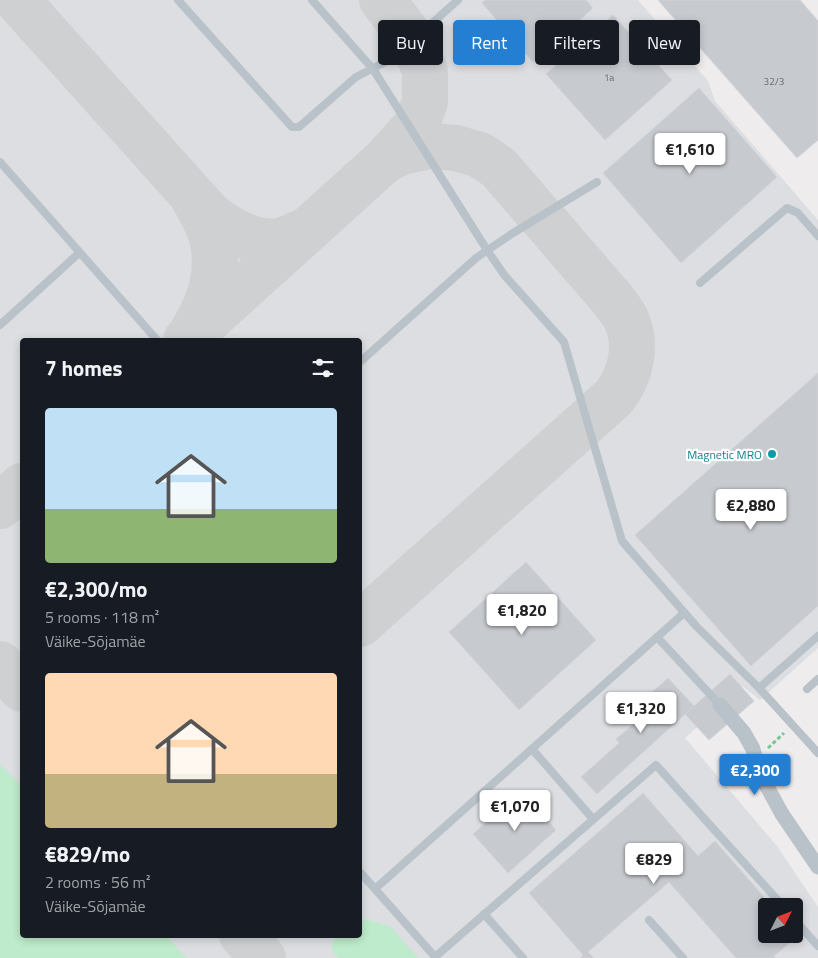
<!DOCTYPE html>
<html lang="en">
<head>
<meta charset="utf-8">
<style>
  body { margin:0; font-family:"Titillium Web",sans-serif; background:#242831; color:#f1f3f6; height:100vh; display:flex; flex-direction:column; font-size:19px; white-space:nowrap }
  * { box-sizing:border-box; margin:0 }
  p { font-size:16px; color:#9ea1a6 }
  .icon { flex:none; width:28px; height:28px; fill:none; stroke:currentColor; stroke-width:2; stroke-linecap:round; stroke-linejoin:round }
  .map { position:relative; flex:1; overflow:hidden }
  .sheet { position:absolute; left:20px; top:338px; width:342px; height:600px; display:flex; flex-direction:column; background:#171b24; border-radius:5px; box-shadow:0 2px 8px #0003 }
  .sheet>* { flex:none }
  .hud { position:absolute; left:378px; top:20px; width:365px; height:45px; display:flex; gap:10px }
  .needle { width:32px; rotate:48deg }
  .buttons { position:absolute; left:758px; top:898px; display:grid; gap:10px }
  .buttons a { display:grid; place-items:center; width:45px; height:45px; border-radius:5px; background:#171b24; box-shadow:0 2px 8px #0003; font-size:25px }
  .price { position:absolute; translate:-50% -42px; padding:0 11px; border-radius:5px; background:#fff; color:#222; font-size:16px; line-height:32px; filter:drop-shadow(0 1px 2px #0008) }
  .price::after { content:''; position:absolute; left:50%; top:30px; width:15px; height:11px; margin-left:-8px; background:inherit; clip-path:polygon(0 0,100% 0,50% 100%) }
  .price.selected { background:#247ed1; color:#fff }
  ul { padding:0; list-style:none }
  li { display:grid; align-content:center; gap:10px; height:265px; padding:0 25px }
  li span { display:grid; place-items:center; height:155px; border-radius:5px; color:#555 }
  li>.icon { margin-inline-start:auto }
  span .icon { width:90px; height:90px; fill:#fffc; stroke-width:1 }
  li b { font-size:21px }
  h2 { display:flex; justify-content:space-between; align-items:center; height:60px; padding:0 25px; font-size:21px }
  .tag { padding:0 18px; border-radius:5px; background:#171b24; box-shadow:0 2px 8px #0003; font-size:18px; line-height:45px }
  .tag.selected { background:#247ed1; color:#fff }
  .map>svg:first-child { display:block }
  .airport { fill:#dcdee1; fill-rule:evenodd }
  .green { fill:#bdebcb }
  .lines { fill:none; stroke-linecap:round; stroke-linejoin:round }
  .taxiway { stroke:#cfd0d2; stroke-width:46 }
  .building { fill:#c7cacf; stroke:#d1d3d8 }
  .path { stroke:#77c699; stroke-width:3; stroke-dasharray:4 2.5; stroke-linecap:butt }
  .lane { stroke:#b9c2c9; stroke-width:8 }
  .street { stroke:#b9c2c9; stroke-width:15 }
  .culture-dot { fill:#0f9aa8; stroke:#fff; stroke-width:2 }
  .labels { text-anchor:middle; dominant-baseline:central; stroke-width:4.5; stroke-linejoin:round; paint-order:stroke }
  .number-label { font-size:10px; fill:#666f76 }
  .culture-label { font-size:12px; fill:#0d838f; stroke:#fff; text-anchor:end }
</style>
</head>
<body>
<div class="map">
<svg width="818" height="958" viewBox="0 0 818 958">
  <rect width="100%" height="100%" fill="#efeced"/>
  <path class="airport" d="M0,0H638L708,81L715,101L818,220V648L760,700L742,686L685,738L777,846L818,907V958H0ZM22,340H360V935H22ZM766,906H794V934H766Z"/>
  <g class="green">
    <polygon points="0,765 22,786 22,935 166,935 186,958 0,958"/>
    <polygon points="369,920 391,927 418,958 338,958 332,950 332,943 336,936 360,935 360,921"/>
  </g>
  <g class="lines">
    <g class="taxiway">
      <path d="M17,0L210,215C230,231 253,244 279,241C288,239 297,234 305,231"/>
      <polyline points="382,0 413,40 425,71 425,102 416,126 384,161"/>
      <path d="M193,330C210,304 220,270 212,238C209,225 201,212 194,199"/>
      <path d="M186,340L384,161L401,152L430,146L456,148L480,155L499,168L613,300C617,306 623,312 626,319C638,345 631,375 614,397L360,624"/>
      <polyline points="0,506 22,486"/>
      <polyline points="0,664 22,689"/>
      <polyline points="242,935 263,958"/>
    </g>
  </g>
  <g class="building">
    <polygon points="485,0 586,0 593,8 533,62 482,3"/>
    <polygon points="658,0 800,0 818,21 818,140 797,158"/>
    <polygon points="613,15 672,80 605,140 546,74"/>
    <polygon points="699,88 777,177 681,263 603,173"/>
    <polygon points="818,373 818,606 751,666 635,535"/>
    <polygon points="526,562 596,640 519,710 449,632"/>
    <polygon points="730,674 754,701 709,740 685,714"/>
    <polygon points="668,678 694,706 597,794 581,777 619,743 616,739 636,722 633,719 647,706 642,701"/>
    <polygon points="522,791 556,830 508,873 473,834"/>
    <polygon points="643,793 698,856 715,841 772,906 766,906 766,934 794,934 794,931 798,936 774,956 776,958 736,958 669,882 588,952 594,958 580,958 583,955 529,893"/>
  </g>
  <g class="lines">
    <polyline class="path" points="768,748 784,733"/>
    <g class="lane">
      <polyline points="178,0 292,127 299,127 356,77 393,58 458,0"/>
      <polyline points="312,0 373,69 487,250 505,276 564,342 622,541 696,626 759,688 818,636"/>
      <polyline points="0,162 157,340"/>
      <polyline points="700,283 787,208 798,213 818,236"/>
      <polyline points="0,325 79,253"/>
      <polyline points="360,362 476,258 513,233 597,182"/>
      <polyline points="657,637 720,705"/>
      <polyline points="759,688 818,753"/>
      <polyline points="807,689 818,679"/>
      <polyline points="532,749 593,819"/>
      <polyline points="360,872 375,889"/>
      <polyline points="484,914 523,958"/>
      <polyline points="794,919 818,946"/>
      <polyline points="649,920 683,958"/>
      <polyline points="435,957 656,765 783,906"/>
      <polyline points="436,958 375,889 684,613"/>
    </g>
    <polyline class="street" points="720,705 744,733 753,749 758,770 782,814 818,867"/>
  </g>
  <circle class="culture-dot" cx="772" cy="454" r="5"/>
  <g class="labels">
    <g class="number-label">
      <text x="609" y="77">1a</text>
      <text x="774" y="81">32/3</text>
    </g>
    <g class="culture-label">
      <text x="762" y="454">Magnetic MRO</text>
    </g>
  </g>
</svg>
<div class="buttons">
<a><svg class="needle" viewBox="-14 -14 28 28"><path d="M0-13l5 13h-10z" fill="#e53935"/><path d="M0 13l5-13h-10z" fill="#9ea1a6"/></svg></a>
</div>
<b class="price" style="left:690px;top:175px">€1,610</b>
<b class="price" style="left:751px;top:531px">€2,880</b>
<b class="price" style="left:522px;top:636px">€1,820</b>
<b class="price" style="left:641px;top:734px">€1,320</b>
<b class="price selected" style="left:755px;top:796px">€2,300</b>
<b class="price" style="left:515px;top:832px">€1,070</b>
<b class="price" style="left:654px;top:885px">€829</b>
<div class="hud">
<a class="tag">Buy</a>
<a class="tag selected">Rent</a>
<a class="tag">Filters</a>
<a class="tag">New</a>
</div>
<section class="sheet">
<h2>7 homes<svg class="icon" aria-label="filters" viewBox="0 0 24 24"><path d="M4 7h16M4 17h16"/><circle cx="9" cy="7" r="2"/><circle cx="15" cy="17" r="2"/></svg></h2>
<ul>
<li><span style="background:linear-gradient(#bfe0f5 65%,#8fb573 0)"><svg class="icon" aria-label="home" viewBox="0 0 24 24"><path d="M3 11l9-7 9 7M6 9v11h12V9"/></svg></span><div><b>€2,300/mo</b><p>5 rooms · 118 m²</p><p>Väike-Sõjamäe</p></div></li>
<li><span style="background:linear-gradient(#ffd9b3 65%,#c2b280 0)"><svg class="icon" aria-label="home" viewBox="0 0 24 24"><path d="M3 11l9-7 9 7M6 9v11h12V9"/></svg></span><div><b>€829/mo</b><p>2 rooms · 56 m²</p><p>Väike-Sõjamäe</p></div></li>
</ul>
</section>
</div>
</body>
</html>
